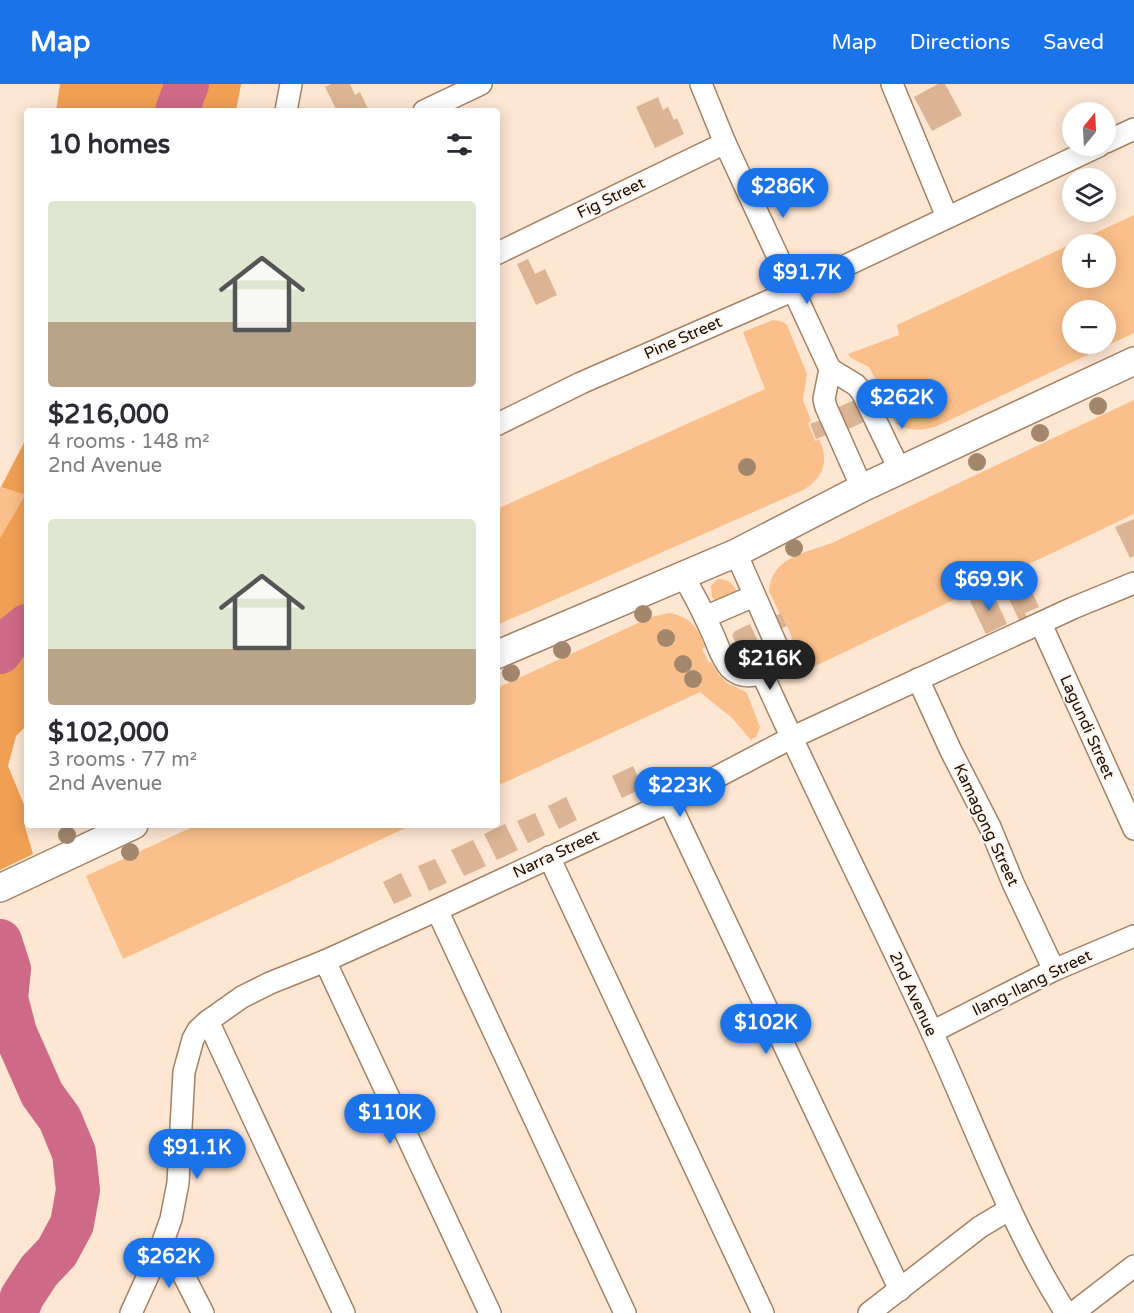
<!DOCTYPE html>
<html lang="en">
<head>
<meta charset="utf-8">
<style>
  body { margin:0; font-family:"Varela Round",sans-serif; background:#f7f7f7; color:#2b2b33; height:100vh; display:flex; flex-direction:column; font-size:22px; white-space:nowrap }
  * { box-sizing:border-box; margin:0 }
  p { font-size:20px; color:#7c7c81 }
  .icon { flex:none; width:33px; height:33px; fill:none; stroke:currentColor; stroke-width:2; stroke-linecap:round; stroke-linejoin:round }
  .map { position:relative; flex:1; overflow:hidden }
  .sheet { position:absolute; left:24px; top:24px; width:476px; height:720px; display:flex; flex-direction:column; background:#fff; border-radius:6px; box-shadow:0 3px 15px #0003 }
  .sheet>* { flex:none }
  .needle { width:39px; rotate:18deg }
  .controls { position:absolute; left:1062px; top:18px; display:grid; gap:12px }
  .controls a { display:grid; place-items:center; width:54px; height:54px; border-radius:50%; background:#fff; box-shadow:0 3px 15px #0003; font-size:30px }
  .price { position:absolute; translate:-50% -51px; padding:0 14px; border-radius:21px; background:#1a73e8; color:#fff; font-size:20px; line-height:39px; filter:drop-shadow(0 2px 3px #0008) }
  .price::after { content:''; position:absolute; left:50%; top:36px; width:18px; height:14px; margin-left:-9px; background:inherit; clip-path:polygon(0 0,100% 0,50% 100%) }
  .price.active { background:#222; color:#fff }
  ul { padding:0; list-style:none }
  li { display:grid; align-content:center; gap:12px; height:318px; padding:0 24px }
  li span { display:grid; place-items:center; height:186px; border-radius:6px; color:#555 }
  li>.icon { margin-inline-start:auto }
  span .icon { width:108px; height:108px; fill:#fffc; stroke-width:1 }
  li b { font-size:26px }
  h2 { display:flex; justify-content:space-between; align-items:center; height:72px; padding:0 24px; font-size:26px }
  header { display:flex; align-items:center; gap:36px; box-sizing:border-box; height:84px; padding:0 30px; background:#1a73e8; color:#fff }
  header strong { font-size:28px }
  nav { display:flex; gap:33px; margin-inline-start:auto; font-size:21px }
  .map>svg:first-child { display:block }
  .green { fill:#fabf8a; fill-rule:evenodd }
  .forest { fill:#f0a053 }
  .lines { fill:none; stroke-linecap:round; stroke-linejoin:round }
  .river { stroke:#cf6988; stroke-width:44 }
  .building { fill:#dab494 }
  .minor-casing { stroke:#a48162; stroke-width:24 }
  .tertiary-casing { stroke:#a48162; stroke-width:30 }
  .minor { stroke:#fff; stroke-width:21 }
  .tertiary { stroke:#fff; stroke-width:27 }
  .tree { fill:#a3876d }
  .labels { text-anchor:middle; dominant-baseline:central; stroke-width:4.5; stroke-linejoin:round; paint-order:stroke }
  .street-label { font-size:16px; fill:#1c0f04; stroke:#fef6ef }
</style>
</head>
<body>
<header>
<strong>Map</strong>
<nav><a>Map</a><a>Directions</a><a>Saved</a></nav>
</header>
<div class="map">
<svg width="1134" height="1229" viewBox="0 0 1134 1229">
  <rect width="100%" height="100%" fill="#fde6d2"/>
  <g class="green">
    <path d="M1134,131V249L937,342C924,347 909,347 896,340L888,325L895,321L888,304L881,306L869,283L851,274L848,270L899,251L897,241ZM1106,160V194H1072V160ZM1072,226H1106V260H1072Z"/>
    <path d="M773,236L783,238L787,241L807,290L803,316L811,337L808,339L815,357L819,355C830,378 823,396 801,407L497,541V425L765,305L743,248Z"/>
    <path d="M1134,316V430L788,595C786,587 791,580 793,571C795,558 789,545 783,533L781,532L769,507C772,473 805,469 832,459Z"/>
    <polygon points="0,403 25,411 0,454"/>
    <path d="M718,495C728,495 733,499 737,508L736,515L716,518L712,513L711,502Z"/>
    <path d="M669,529C691,533 697,543 705,563L702,565L709,579L711,578L719,591L727,599L746,608L748,612L760,643L756,653L751,656L732,634L700,608L497,702V604L651,533Z"/>
    <polygon points="197,741 412,741 123,875 86,792"/>
  </g>
  <g class="forest">
    <polygon points="60,0 241,0 236,27 56,27"/>
    <polygon points="27,353 27,641 16,652 8,682 25,723 25,743 33,770 0,786 0,454 25,411 1,403"/>
  </g>
  <g class="lines">
    <g class="river">
      <polyline points="177,27 187,0"/>
      <polyline points="0,568 7,558 27,542"/>
      <polyline points="0,857 9,885 6,914 15,949 42,1010 60,1035 74,1069 78,1106 72,1140 57,1168 39,1187 22,1213 16,1229"/>
    </g>
  </g>
  <g class="building">
    <polygon points="331,0 350,0 355,11 360,8 368,25 363,27 337,27 325,3"/>
    <polygon points="938,0 945,0 962,31 932,47 914,13"/>
    <polygon points="658,13 663,26 668,23 674,36 677,34 684,50 655,64 636,23"/>
    <polygon points="528,175 535,190 545,185 557,211 536,221 517,180"/>
    <polygon points="888,305 894,321 882,326 875,311"/>
    <polygon points="857,315 866,337 846,346 836,324"/>
    <polygon points="823,335 829,350 816,355 810,340"/>
    <polygon points="1134,435 1134,472 1130,474 1115,443"/>
    <polygon points="1025,493 1039,523 1025,529 1028,536 1021,540 1003,503"/>
    <polygon points="992,507 1007,540 986,550 970,517"/>
    <polygon points="781,529 787,542 780,545 773,533"/>
    <polygon points="750,540 761,564 744,572 742,568 740,569 732,551 735,547"/>
    <polygon points="633,682 643,704 622,714 612,692"/>
    <polygon points="566,713 577,736 559,745 548,722"/>
    <polygon points="535,729 545,751 528,759 517,737"/>
    <polygon points="505,740 518,766 497,776 484,750"/>
    <polygon points="473,756 486,782 464,792 451,766"/>
    <polygon points="435,775 447,799 429,807 418,782"/>
    <polygon points="401,789 412,812 394,820 383,798"/>
  </g>
  <g class="lines">
    <defs>
      <g id="minor">
        <polyline points="701,0 725,59 830,285"/>
        <polyline points="892,0 947,133"/>
        <polyline points="286,27 291,0"/>
        <polyline points="424,27 481,0"/>
        <polyline points="1106,58 1134,45"/>
        <polyline points="496,170 725,59"/>
        <polyline points="830,285 824,315 826,323 862,404"/>
        <polyline points="830,285 856,301 862,308 900,387"/>
        <polyline points="496,341 581,299 794,206 1099,62"/>
        <path d="M683,492C694,510 703,528 711,546C717,558 721,574 730,584C741,595 761,594 771,582C776,576 778,568 776,560L736,469"/>
        <polyline points="705,533 754,512"/>
        <polyline points="1041,540 1134,745"/>
        <path d="M762,589C816,709 876,827 931,946C975,1041 1010,1141 1066,1229"/>
        <polyline points="918,595 951,667 990,743 1013,799 1054,886"/>
        <polyline points="669,718 900,1206"/>
        <polyline points="549,773 763,1229"/>
        <polyline points="437,826 625,1229"/>
        <polyline points="325,877 490,1229"/>
        <polyline points="208,937 344,1229"/>
        <polyline points="932,948 1054,886 1134,852"/>
        <polyline points="161,1163 182,1188 203,1229"/>
        <polyline points="131,1229 161,1163 171,1135 178,1099 184,988 193,955 198,946 208,937 242,913 270,899 325,877 437,826 669,718 791,654 1073,524 1134,499"/>
        <polyline points="869,1229 980,1143 1010,1125"/>
        <polyline points="1073,1229 1134,1182"/>
      </g>
      <g id="tertiary">
        <polyline points="496,571 736,469 862,404 1134,277"/>
        <polyline points="0,804 134,741"/>
      </g>
    </defs>
    <use href="#minor" class="minor-casing"/>
    <use href="#tertiary" class="tertiary-casing"/>
    <use href="#minor" class="minor"/>
    <use href="#tertiary" class="tertiary"/>
  </g>
  <g class="tree">
    <circle cx="1098" cy="322" r="9"/>
    <circle cx="1040" cy="349" r="9"/>
    <circle cx="977" cy="378" r="9"/>
    <circle cx="747" cy="383" r="9"/>
    <circle cx="794" cy="464" r="9"/>
    <circle cx="643" cy="530" r="9"/>
    <circle cx="666" cy="554" r="9"/>
    <circle cx="562" cy="566" r="9"/>
    <circle cx="683" cy="580" r="9"/>
    <circle cx="511" cy="589" r="9"/>
    <circle cx="693" cy="595" r="9"/>
    <circle cx="67" cy="751" r="9"/>
    <circle cx="130" cy="768" r="9"/>
  </g>
  <g class="labels">
    <g class="street-label">
      <text transform="translate(611 114) rotate(-26)">Fig Street</text>
      <text transform="translate(683 254) rotate(-24)">Pine Street</text>
      <text transform="translate(1087 643) rotate(66)">Lagundi Street</text>
      <text transform="translate(986 741) rotate(65)">Kamagong Street</text>
      <text transform="translate(556 770) rotate(-25)">Narra Street</text>
      <text transform="translate(1032 899) rotate(-26)">Ilang-Ilang Street</text>
      <text transform="translate(913 910) rotate(65)">2nd Avenue</text>
    </g>
  </g>
</svg>
<div class="controls">
<a><svg class="needle" viewBox="-14 -14 28 28"><path d="M0-13l5 13h-10z" fill="#e53935"/><path d="M0 13l5-13h-10z" fill="#7c7c81"/></svg></a>
<a><svg class="icon" aria-label="layers" viewBox="0 0 24 24"><path d="M12 4l9 5-9 5-9-5zM3 14l9 5 9-5"/></svg></a>
<a>+</a>
<a>−</a>
</div>
<b class="price" style="left:783px;top:135px">$286K</b>
<b class="price" style="left:807px;top:221px">$91.7K</b>
<b class="price" style="left:902px;top:346px">$262K</b>
<b class="price" style="left:989px;top:528px">$69.9K</b>
<b class="price active" style="left:770px;top:607px">$216K</b>
<b class="price" style="left:680px;top:734px">$223K</b>
<b class="price" style="left:766px;top:971px">$102K</b>
<b class="price" style="left:390px;top:1061px">$110K</b>
<b class="price" style="left:197px;top:1096px">$91.1K</b>
<b class="price" style="left:169px;top:1205px">$262K</b>
<section class="sheet">
<h2>10 homes<svg class="icon" aria-label="filters" viewBox="0 0 24 24"><path d="M4 7h16M4 17h16"/><circle cx="9" cy="7" r="2"/><circle cx="15" cy="17" r="2"/></svg></h2>
<ul>
<li><span style="background:linear-gradient(#dfe7d0 65%,#b9a48a 0)"><svg class="icon" aria-label="home" viewBox="0 0 24 24"><path d="M3 11l9-7 9 7M6 9v11h12V9"/></svg></span><div><b>$216,000</b><p>4 rooms · 148 m²</p><p>2nd Avenue</p></div></li>
<li><span style="background:linear-gradient(#dfe7d0 70%,#b9a48a 0)"><svg class="icon" aria-label="home" viewBox="0 0 24 24"><path d="M3 11l9-7 9 7M6 9v11h12V9"/></svg></span><div><b>$102,000</b><p>3 rooms · 77 m²</p><p>2nd Avenue</p></div></li>
</ul>
</section>
</div>
</body>
</html>
